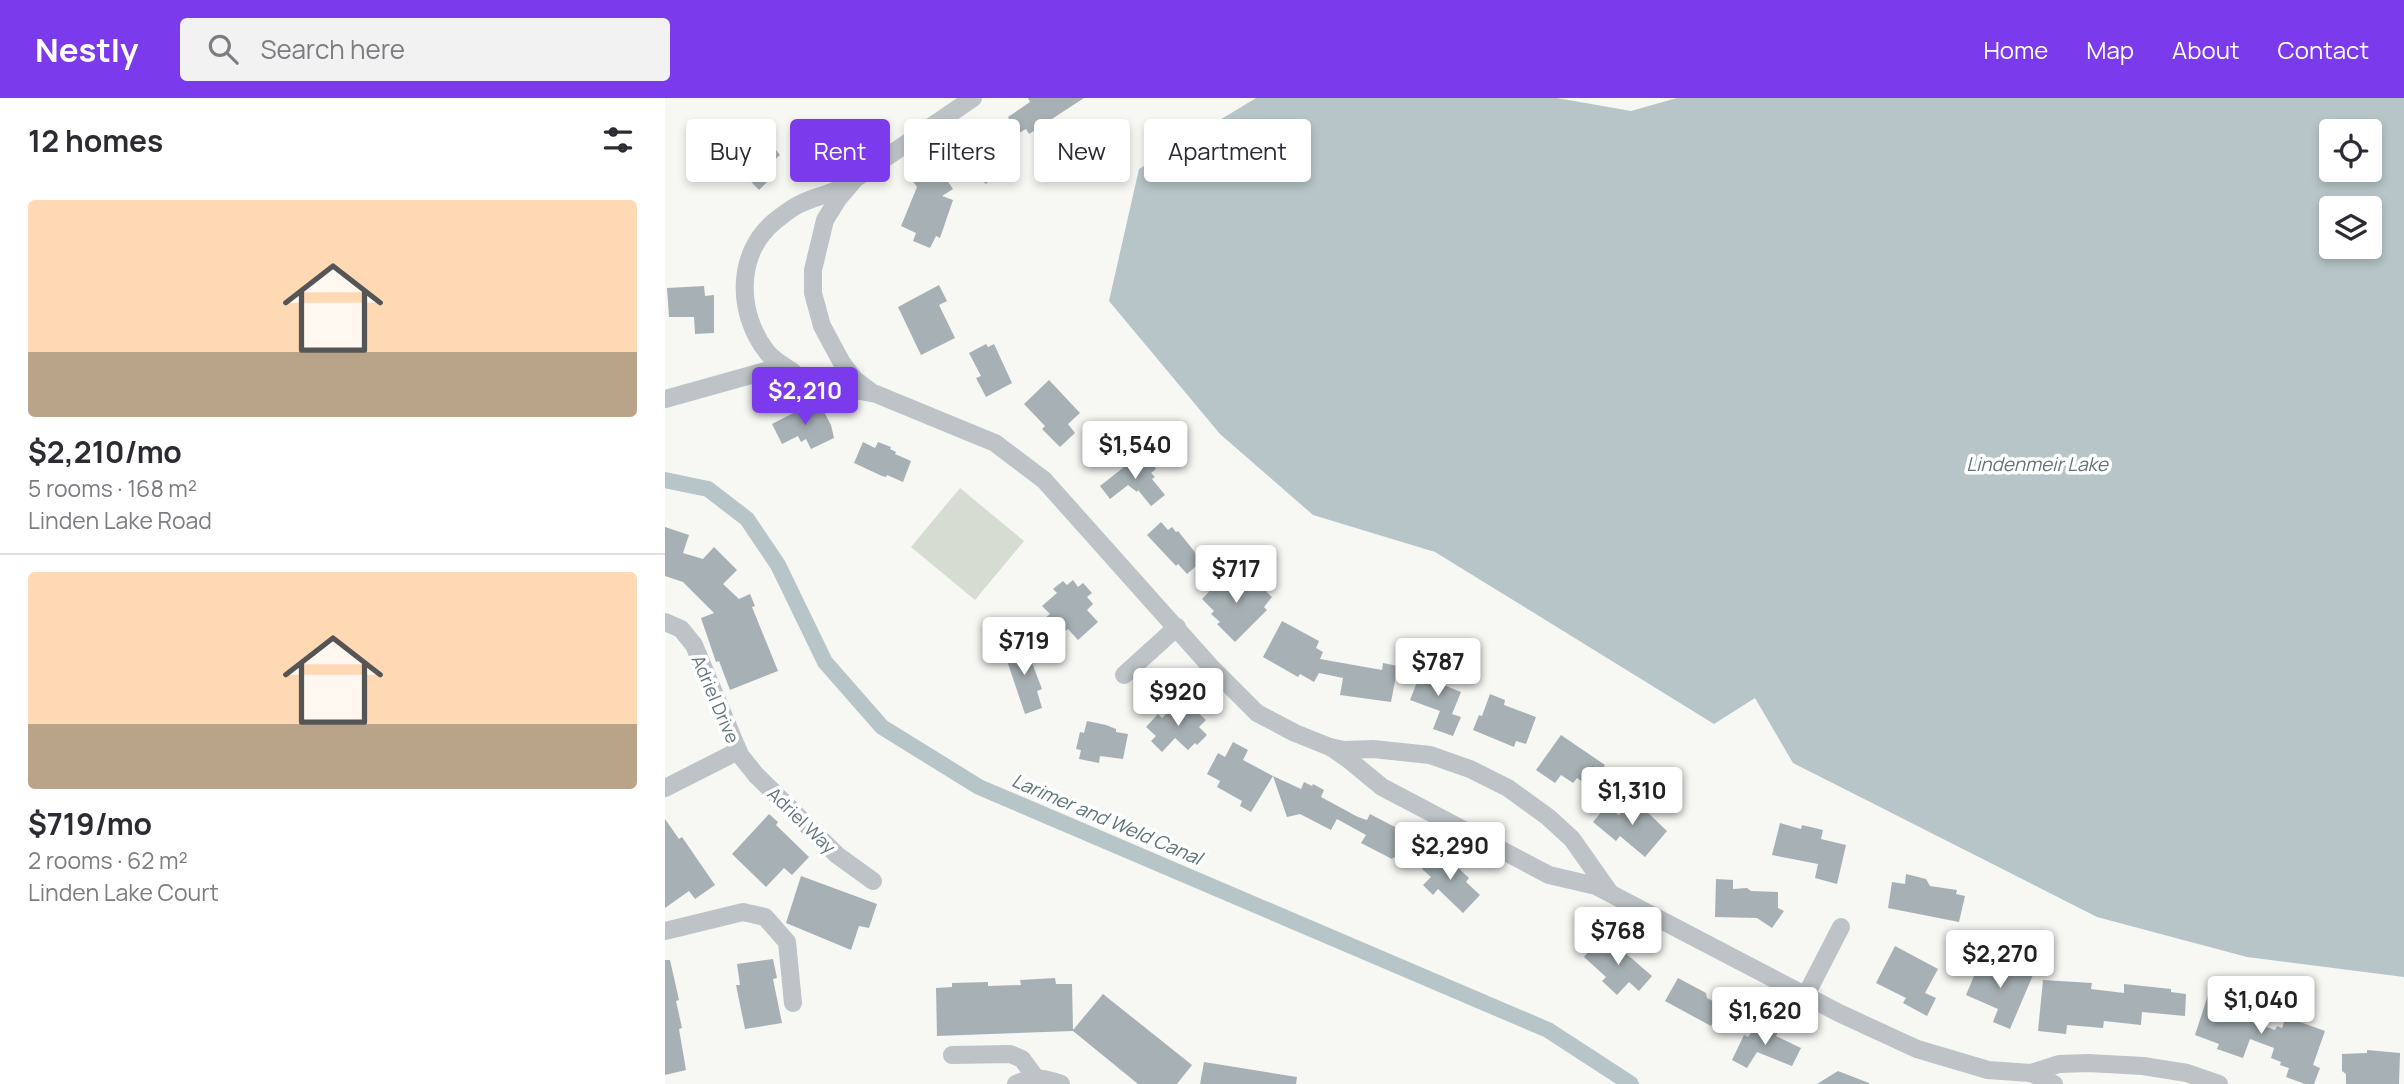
<!DOCTYPE html>
<html lang="en">
<head>
<meta charset="utf-8">
<style>
  body { margin:0; font-family:Manrope,sans-serif; background:#f2f2f3; color:#2b2b33; height:100vh; display:flex; flex-direction:column; font-size:26px; white-space:nowrap }
  * { box-sizing:border-box; margin:0 }
  p { font-size:23px; color:#7c7c81 }
  .icon { flex:none; width:38px; height:38px; fill:none; stroke:currentColor; stroke-width:2; stroke-linecap:round; stroke-linejoin:round }
  .map { position:relative; flex:1; overflow:hidden }
  .sheet { display:flex; flex-direction:column; background:#fff; width:665px }
  .sheet>* { flex:none }
  .guide { position:absolute; left:21px; top:21px; width:665px; height:63px; display:flex; gap:14px }
  .tools { position:absolute; left:1654px; top:21px; display:grid; gap:14px }
  .tools a { display:grid; place-items:center; width:63px; height:63px; border-radius:7px; background:#fff; box-shadow:0 4px 10px #0003; font-size:35px }
  .price { position:absolute; translate:-50% -60px; padding:0 16px; border-radius:7px; background:#fff; color:#222; font-size:23px; line-height:46px; filter:drop-shadow(0 2px 4px #0008) }
  .price::after { content:''; position:absolute; left:50%; top:42px; width:21px; height:16px; margin-left:-10px; background:inherit; clip-path:polygon(0 0,100% 0,50% 100%) }
  .price.active { background:#7c3aed; color:#fff }
  ul { padding:0; list-style:none }
  li { display:grid; align-content:center; gap:14px; height:371px; padding:0 28px }
  li+li { border-top:2px solid #e1e1e2 }
  li span { display:grid; place-items:center; height:217px; border-radius:7px; color:#555 }
  li>.icon { margin-inline-start:auto }
  span .icon { width:126px; height:126px; fill:#fffc; stroke-width:1 }
  li b { font-size:30px }
  h2 { display:flex; justify-content:space-between; align-items:center; height:84px; padding:0 28px; font-size:30px }
  .tag { padding:0 24px; border-radius:7px; background:#fff; box-shadow:0 4px 10px #0003; font-size:24px; line-height:63px }
  .tag.active { background:#7c3aed; color:#fff }
  header { display:flex; align-items:center; gap:42px; box-sizing:border-box; height:98px; padding:0 35px; background:#7c3aed; color:#fff }
  header strong { font-size:33px }
  nav { display:flex; gap:38px; margin-inline-start:auto; font-size:24px }
  .search { width:490px; height:63px; background:#f2f2f3; display:flex; align-items:center; gap:18px; box-sizing:border-box; padding:0 24px; border-radius:7px; color:#7c7c81; font-size:26px }
  main { display:flex; flex:1; min-height:0 }
  .map>svg:first-child { display:block }
  .green { fill:#d7dcd3 }
  .water { fill:#b7c5c8; fill-rule:evenodd }
  .lines { fill:none; stroke-linecap:round; stroke-linejoin:round }
  .canal { stroke:#b7c5c8; stroke-width:16 }
  .building { fill:#a7b1b5 }
  .street { stroke:#bdc3c6; stroke-width:18 }
  .labels { text-anchor:middle; dominant-baseline:central; stroke-width:7; stroke-linejoin:round; paint-order:stroke }
  .street-label { font-size:18px; fill:#63757e; stroke:#fff }
  .water-label { font-size:19px; font-style:italic; fill:#5e7479; stroke:#fff }
</style>
</head>
<body>
<header>
<strong>Nestly</strong>
<div class="search"><svg class="icon" aria-label="search" viewBox="0 0 24 24"><circle cx="10" cy="10" r="6"/><path d="M15 15l6 6"/></svg>Search here</div>
<nav><a>Home</a><a>Map</a><a>About</a><a>Contact</a></nav>
</header>
<main>
<section class="sheet">
<h2>12 homes<svg class="icon" aria-label="filters" viewBox="0 0 24 24"><path d="M4 7h16M4 17h16"/><circle cx="9" cy="7" r="2"/><circle cx="15" cy="17" r="2"/></svg></h2>
<ul>
<li><span style="background:linear-gradient(#ffd9b3 70%,#b9a48a 0)"><svg class="icon" aria-label="home" viewBox="0 0 24 24"><path d="M3 11l9-7 9 7M6 9v11h12V9"/></svg></span><div><b>$2,210/mo</b><p>5 rooms · 168 m²</p><p>Linden Lake Road</p></div></li>
<li><span style="background:linear-gradient(#ffd9b3 70%,#b9a48a 0)"><svg class="icon" aria-label="home" viewBox="0 0 24 24"><path d="M3 11l9-7 9 7M6 9v11h12V9"/></svg></span><div><b>$719/mo</b><p>2 rooms · 62 m²</p><p>Linden Lake Court</p></div></li>
</ul>
</section>
<div class="map">
<svg width="1739" height="986" viewBox="0 0 1739 986">
  <rect width="100%" height="100%" fill="#f7f7f4"/>
  <polygon class="green" points="295,390 359,443 310,502 246,449"/>
  <path class="water" d="M591,0H892L966,13L1012,0H1739V879L1582,859L1432,819L1128,665L1090,600L1049,626L770,454L648,417L555,336L444,203L474,71ZM1666,33H1704V72H1666ZM1666,110H1704V149H1666Z"/>
  <g class="lines">
    <polyline class="canal" points="0,382 43,391 82,421 113,467 160,564 217,629 314,689 883,932 966,986"/>
  </g>
  <g class="building">
    <polygon points="363,0 419,0 364,36 361,31 354,35 343,19 365,4"/>
    <polygon points="101,39 115,57 105,66 108,68 102,74 107,79 94,92 70,67 77,60 72,56 74,52 86,40 92,46"/>
    <polygon points="324,39 346,57 321,86 314,79 310,83 288,64 300,50 307,56 309,54 310,55"/>
    <polygon points="272,68 288,91 277,98 288,102 275,140 271,138 265,150 248,143 251,135 236,128 252,89 247,82 263,71 264,74"/>
    <polygon points="274,187 282,203 274,207 290,240 256,257 233,209"/>
    <polygon points="39,188 40,198 49,197 49,235 30,236 29,219 4,219 2,190"/>
    <polygon points="321,246 323,249 329,246 347,285 321,299 311,280 316,278 304,255"/>
    <polygon points="384,282 415,315 403,326 410,335 395,349 377,331 380,328 359,306"/>
    <polygon points="156,308 166,327 169,340 146,351 141,341 136,344 133,338 117,346 107,326 140,309 148,312"/>
    <polygon points="198,344 210,350 213,344 226,349 225,351 231,354 230,356 246,363 238,384 222,377 221,379 217,378 189,365"/>
    <polygon points="481,358 491,371 486,375 490,379 487,381 500,397 486,408 473,392 472,394 463,387 445,401 435,388 468,362 471,366"/>
    <polygon points="496,424 503,432 507,429 511,434 513,433 537,463 522,476 513,466 511,468 482,437"/>
    <polygon points="0,429 24,437 18,455 38,461 49,449 72,472 58,486 74,501 85,496 90,508 87,509 113,573 65,592 54,563 51,564 36,520 49,515 18,484 0,478"/>
    <polygon points="563,474 587,492 593,486 607,499 599,509 602,512 570,544 552,526 555,524 546,516 549,513 537,501"/>
    <polygon points="408,482 413,489 418,485 427,495 422,499 428,506 422,512 433,524 413,542 403,531 400,533 398,531 392,536 379,521 385,516 377,508 392,495 388,491 398,483 402,487"/>
    <polygon points="617,523 654,543 651,550 658,554 655,561 717,572 718,565 733,568 726,604 675,597 678,580 654,575 649,584 635,576 633,579 598,559"/>
    <polygon points="359,544 377,591 372,593 377,610 360,616 338,551"/>
    <polygon points="759,566 781,574 776,586 796,594 787,616 796,619 788,638 768,631 775,613 745,602"/>
    <polygon points="825,596 840,602 839,607 871,619 861,646 851,643 849,649 808,632 814,617 817,618"/>
    <polygon points="511,606 519,613 521,611 525,614 528,610 541,622 534,629 542,637 532,647 530,645 523,652 510,640 497,654 486,643 491,638 481,629 493,616 497,620"/>
    <polygon points="422,623 441,627 451,631 451,634 463,636 458,661 435,658 434,665 414,661 416,652 411,651 415,634 419,635"/>
    <polygon points="896,637 940,667 925,689 912,680 908,685 896,677 890,685 871,672"/>
    <polygon points="568,644 583,652 578,662 608,678 586,714 575,708 577,703 552,689 555,683 542,676 553,655 560,659"/>
    <polygon points="608,678 636,691 639,684 647,688 648,686 659,692 656,699 693,719 702,722 705,716 751,740 738,764 729,759 727,761 696,745 701,737 672,721 666,732 635,716 622,719"/>
    <polygon points="966,703 979,713 980,712 1002,733 980,759 955,738 951,743 928,724 941,708 954,717"/>
    <polygon points="104,716 113,724 111,727 144,759 127,777 119,770 101,789 67,756"/>
    <polygon points="0,721 14,741 17,739 50,787 30,801 24,793 0,810"/>
    <polygon points="1115,725 1136,731 1137,727 1158,732 1156,741 1181,747 1172,786 1150,780 1153,766 1107,757"/>
    <polygon points="775,753 804,780 801,784 815,797 798,815 773,791 768,797 758,787 766,779 757,771"/>
    <polygon points="1241,776 1261,781 1265,788 1292,792 1291,796 1300,798 1294,824 1223,810 1227,784 1240,786"/>
    <polygon points="136,778 212,806 204,830 194,828 186,852 121,825"/>
    <polygon points="1051,781 1068,782 1068,791 1082,790 1086,793 1113,794 1113,810 1119,813 1107,830 1092,820 1050,819"/>
    <polygon points="943,840 987,878 974,893 964,884 952,897 937,883 941,879 919,859 927,850 931,854"/>
    <polygon points="1230,848 1273,871 1260,895 1271,900 1262,918 1238,905 1241,900 1211,885"/>
    <polygon points="1317,859 1356,875 1357,873 1368,877 1345,931 1328,924 1333,911 1301,897"/>
    <polygon points="108,861 112,880 108,881 117,925 80,931 71,887 75,887 72,866"/>
    <polygon points="0,862 5,862 14,902 11,903 17,930 14,931 21,972 0,977"/>
    <polygon points="390,880 391,886 407,886 408,932 438,896 527,967 512,986 473,986 408,933 272,938 271,890 287,889 287,885 323,884 323,888 356,887 355,882"/>
    <polygon points="1013,880 1041,895 1042,900 1057,908 1046,928 1000,903"/>
    <polygon points="1378,882 1427,885 1426,891 1459,895 1459,886 1506,891 1506,894 1521,896 1520,918 1477,914 1476,927 1439,923 1438,930 1402,927 1401,936 1373,933"/>
    <polygon points="1544,894 1593,909 1588,924 1610,932 1612,928 1617,930 1621,919 1660,933 1648,967 1655,970 1649,986 1640,986 1621,979 1624,970 1615,967 1616,964 1606,960 1609,950 1585,941 1578,960 1552,951 1554,946 1530,937"/>
    <polygon points="1095,923 1114,932 1111,938 1136,950 1127,968 1092,954 1082,970 1067,962 1079,937 1083,939"/>
    <polygon points="1702,952 1735,955 1734,986 1681,986 1681,976 1677,973 1677,956 1702,955"/>
    <polygon points="539,964 632,979 631,986 535,986"/>
    <polygon points="1173,973 1204,985 1204,986 1152,986"/>
  </g>
  <g class="lines">
    <g class="street">
      <path d="M128,274C119,268 108,262 102,254C72,216 70,156 110,123C118,117 127,109 137,105C152,98 167,96 181,87"/>
      <polyline points="205,293 189,281 177,265 157,228 148,195 148,172 160,122 173,101 191,80 308,0"/>
      <polyline points="0,301 104,272 117,272 149,284 211,296 330,345 379,382 545,568 592,615 630,635 665,649 679,652 708,651 765,657 805,671 843,690 883,719 907,741 945,795"/>
      <polyline points="0,524 16,531 29,547 75,657 91,677 172,757 208,783"/>
      <polyline points="459,577 512,529"/>
      <polyline points="667,650 683,661 717,689 884,777 931,788 1174,915 1252,951 1323,972 1366,975 1394,966 1423,965 1478,968 1522,975 1554,986"/>
      <polyline points="0,690 73,653"/>
      <polyline points="0,833 78,814 100,819 122,844 128,905"/>
      <polyline points="1141,897 1176,829"/>
      <polyline points="287,957 345,956 357,961 371,980"/>
      <polyline points="1366,975 1389,986"/>
      <path d="M351,986C368,978 378,979 396,986"/>
    </g>
  </g>
  <g class="labels">
    <g class="street-label">
      <text transform="translate(51 601) rotate(67)">Adriel Drive</text>
      <text transform="translate(137 722) rotate(44)">Adriel Way</text>
    </g>
    <g class="water-label">
      <text x="1372" y="366">Lindenmeir Lake</text>
      <text transform="translate(442 721) rotate(23)">Larimer and Weld Canal</text>
    </g>
  </g>
</svg>
<div class="tools">
<a><svg class="icon" aria-label="locate" viewBox="0 0 24 24"><circle cx="12" cy="12" r="6"/><path d="M12 2v4M12 18v4M2 12h4M18 12h4"/></svg></a>
<a><svg class="icon" aria-label="layers" viewBox="0 0 24 24"><path d="M12 4l9 5-9 5-9-5zM3 14l9 5 9-5"/></svg></a>
</div>
<b class="price active" style="left:140px;top:329px">$2,210</b>
<b class="price" style="left:470px;top:383px">$1,540</b>
<b class="price" style="left:571px;top:507px">$717</b>
<b class="price" style="left:359px;top:579px">$719</b>
<b class="price" style="left:773px;top:600px">$787</b>
<b class="price" style="left:513px;top:630px">$920</b>
<b class="price" style="left:967px;top:729px">$1,310</b>
<b class="price" style="left:785px;top:784px">$2,290</b>
<b class="price" style="left:953px;top:869px">$768</b>
<b class="price" style="left:1335px;top:892px">$2,270</b>
<b class="price" style="left:1596px;top:938px">$1,040</b>
<b class="price" style="left:1100px;top:949px">$1,620</b>
<div class="guide">
<a class="tag">Buy</a>
<a class="tag active">Rent</a>
<a class="tag">Filters</a>
<a class="tag">New</a>
<a class="tag">Apartment</a>
</div>
</div>
</main>
</body>
</html>
